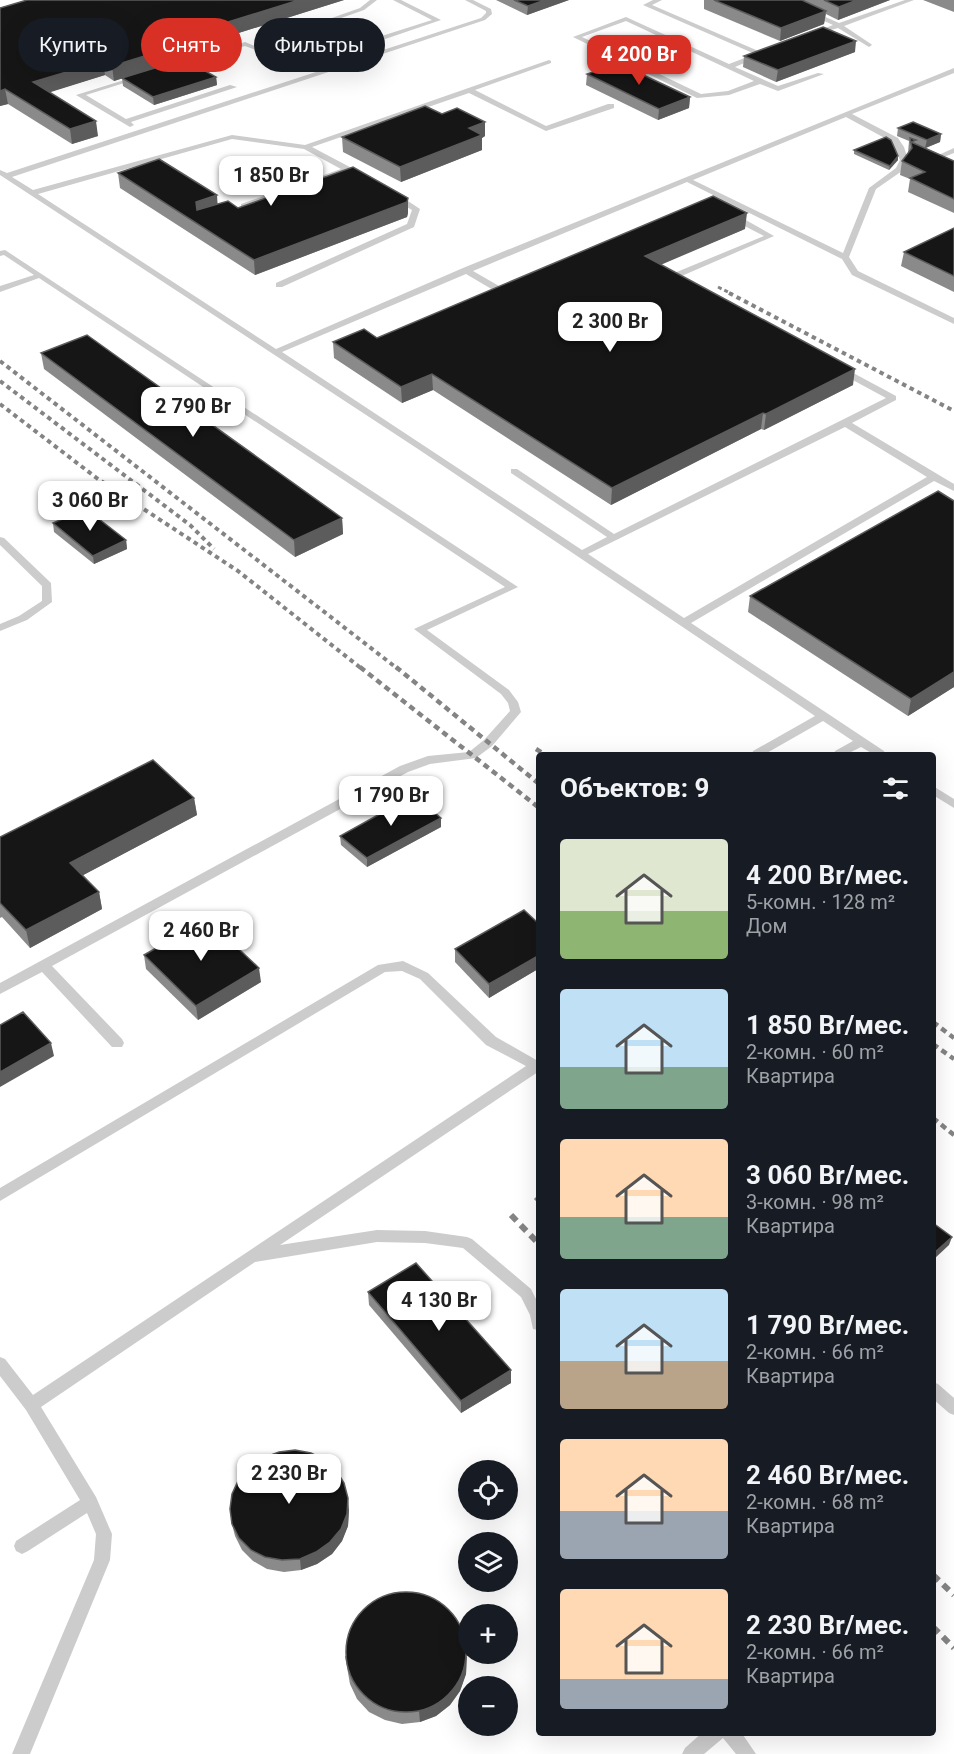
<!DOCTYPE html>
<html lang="ru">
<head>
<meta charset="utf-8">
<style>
  body { margin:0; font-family:Roboto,sans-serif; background:#20242c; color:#f1f3f6; height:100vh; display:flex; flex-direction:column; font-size:22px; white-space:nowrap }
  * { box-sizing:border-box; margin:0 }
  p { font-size:20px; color:#9ea1a6 }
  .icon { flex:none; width:33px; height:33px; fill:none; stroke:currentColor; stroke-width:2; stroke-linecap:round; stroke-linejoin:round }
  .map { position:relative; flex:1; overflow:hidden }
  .drawer { position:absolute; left:536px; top:752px; width:400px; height:984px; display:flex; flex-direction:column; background:#171b24; border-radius:6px; box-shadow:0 6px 24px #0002 }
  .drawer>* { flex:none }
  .banner { position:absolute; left:18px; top:18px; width:428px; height:54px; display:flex; gap:12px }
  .buttons { position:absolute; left:458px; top:1460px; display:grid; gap:12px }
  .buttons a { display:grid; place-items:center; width:60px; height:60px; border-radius:50%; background:#171b24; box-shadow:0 6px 24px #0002; font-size:30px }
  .price { position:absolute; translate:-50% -51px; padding:0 14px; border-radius:12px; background:#fff; color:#222; font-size:20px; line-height:39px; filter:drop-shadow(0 2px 3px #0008) }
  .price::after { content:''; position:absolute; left:50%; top:36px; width:18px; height:14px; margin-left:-9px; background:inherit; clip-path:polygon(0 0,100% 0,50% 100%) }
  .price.on { background:#d93025; color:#fff }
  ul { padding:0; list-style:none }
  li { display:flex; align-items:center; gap:18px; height:150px; padding:0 24px }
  li span { display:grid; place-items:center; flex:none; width:168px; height:120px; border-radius:6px; color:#555 }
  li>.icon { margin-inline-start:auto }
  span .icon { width:72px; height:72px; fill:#fffc; stroke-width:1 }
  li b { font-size:26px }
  h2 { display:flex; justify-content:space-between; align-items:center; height:72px; padding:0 24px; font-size:26px }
  .chip { padding:0 21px; border-radius:27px; background:#171b24; box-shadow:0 6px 24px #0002; font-size:21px; line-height:54px }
  .chip.on { background:#d93025; color:#fff }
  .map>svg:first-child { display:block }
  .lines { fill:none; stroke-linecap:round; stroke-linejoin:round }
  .lane { fill:#ccc; fill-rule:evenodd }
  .rail-far3 { stroke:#848484; stroke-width:3; stroke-dasharray:4 3; stroke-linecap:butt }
  .rail-far2 { stroke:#848484; stroke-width:4; stroke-dasharray:4.5 4; stroke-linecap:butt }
  .rail-far1 { stroke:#848484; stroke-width:4.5; stroke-dasharray:6 4.5; stroke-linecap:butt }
  .rail { stroke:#848484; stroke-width:6; stroke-dasharray:8 6; stroke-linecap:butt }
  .wall { fill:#8a8a8a }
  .shaded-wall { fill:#5c5c5c }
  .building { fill:#161616; stroke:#5c5c5c; stroke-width:1.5 }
</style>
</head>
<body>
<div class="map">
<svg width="954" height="1754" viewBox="0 0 954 1754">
  <rect width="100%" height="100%" fill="#fff"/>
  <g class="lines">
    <g class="lane">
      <polygon points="370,0 377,0 364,10 307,30 344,48 432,20 393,0 401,0 441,20 350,51 351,53 348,55 298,30 360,8"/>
      <path d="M465,0H473L491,9L492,14L485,20L12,177L33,190L232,135L305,145L549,60L551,61V63L475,90L546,126L608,104H614V108L546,131L469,93L312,147L363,174V178H357L347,172L244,208H241V204L341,169L304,149L232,139L38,194L276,349L463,268L954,68V73L852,114L898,138L904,147L908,160L902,171L876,189L849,257L858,271L954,318V324L852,275L842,259L687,182L473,271L506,290V294H500L466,274L282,352L582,550L607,537L511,473V469H517L614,534L886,398L838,372V368H844L896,396V400L852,423L954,484V491L934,481L691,623L884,751L885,754H873L861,747L847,754H834L835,751L853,741L823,721L765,754H752L753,751L815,716L418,449L0,175V170L7,173L481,18L486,13V11ZM846,117L892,142L900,160L896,168L869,188L843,253L693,180ZM845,427L927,477L684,618L588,554Z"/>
      <path d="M653,0H662L652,5L763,53V55L735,67L778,86L818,73L824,74L778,91L760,84L729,95L697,98L573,37L626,17L729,64L755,54L643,5ZM626,21L754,81L728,91L701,94L582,37Z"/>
      <polygon points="778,0 787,0 839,23 905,0 914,0 844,26 871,44 872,45 869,47 838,28 813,35 813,33 833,25"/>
      <polygon points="245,42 275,54 270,55 245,46 177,67 172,66"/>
      <polygon points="134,77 140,78 86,95 126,119 230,85 237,87 131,122 134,125 130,127 76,95"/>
      <polygon points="954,148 954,153 936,160 932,158"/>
      <polygon points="393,195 399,195 420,209 414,227 282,287 276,287 276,283 407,224 412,210 393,199"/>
      <polygon points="729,214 735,214 774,236 677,278 679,280 678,282 667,280 667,276 764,236 729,218"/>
      <polygon points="5,250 518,587 427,630 509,690 518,702 521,712 492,746 476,758 430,764 408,772 52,966 122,1039 124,1043 122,1047 112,1047 42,972 0,994 0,983 400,766 428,756 469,752 484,740 510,711 508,703 501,694 414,629 505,587 39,278 0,292 0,286 34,275 4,255 0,256 0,251"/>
      <polygon points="0,537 4,538 51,583 52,602 27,620 0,631 0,624 19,616 42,601 42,586 0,545"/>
      <polygon points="933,786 954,799 954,808 933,795"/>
      <polygon points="403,961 428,973 496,1037 538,1061 538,1072 280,1245 377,1230 425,1231 467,1237 472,1239 531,1289 538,1303 538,1330 533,1329 530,1315 521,1297 463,1248 425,1243 377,1242 255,1262 41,1407 96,1497 112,1534 110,1560 30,1754 12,1754 94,1560 96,1534 87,1513 28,1551 22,1554 16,1551 14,1546 16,1541 80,1500 26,1410 0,1376 0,1357 5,1359 33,1395 526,1066 486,1045 420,979 402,971 385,972 0,1201 0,1188 378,965"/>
      <polygon points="933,1382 938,1384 954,1398 954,1415 949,1413 933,1399"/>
      <polygon points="703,1732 741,1732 756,1754 736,1754 723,1738 704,1754 682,1754 685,1748"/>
    </g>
    <polyline class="rail-far3" points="718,287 732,294"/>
    <g class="rail-far2">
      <polyline points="729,293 954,411"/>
      <polyline points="0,361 398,669"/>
      <polyline points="0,381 190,525 214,549"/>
      <polyline points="0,404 98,479 238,571 362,669"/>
    </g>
    <g class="rail-far1">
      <polyline points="360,667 538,807"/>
      <polyline points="396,667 538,783"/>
      <polyline points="536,749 544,754"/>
      <polyline points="933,1022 954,1038"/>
      <polyline points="933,1044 954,1059"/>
      <polyline points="933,1118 954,1135"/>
    </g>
    <g class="rail">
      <polyline points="536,1197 538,1199"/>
      <polyline points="511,1215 538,1243"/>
      <polyline points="933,1575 954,1595"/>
      <polyline points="933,1627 954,1648"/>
    </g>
  </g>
  <g class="wall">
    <polygon points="27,0 344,0 175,53 176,61 114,81 105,75 49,92 98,136 72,144 8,104 0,106 0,8"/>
    <polygon points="496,0 569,0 527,15"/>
    <polygon points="704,0 890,0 838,20 826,14 824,24 780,41 704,9"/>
    <polygon points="923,0 954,0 954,12"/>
    <polygon points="855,52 776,82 743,67 744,56"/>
    <polygon points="587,74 690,97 689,108 658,120 586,85"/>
    <polygon points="216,77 217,85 154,105 123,86 122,78"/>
    <polygon points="442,114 485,122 485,136 482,138 482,150 401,182 343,152 342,137"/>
    <polygon points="898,128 941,134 940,142 926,148 954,161 954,213 908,192 910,179 900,175 902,161 908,153 909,141 897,136"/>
    <polygon points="854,150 898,160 889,170 854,154"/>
    <polygon points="118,173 218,204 238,208 408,198 408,213 407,217 255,275 120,188"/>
    <polygon points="954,228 954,292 901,266 904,252"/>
    <polygon points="745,229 660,264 853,385 764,430 761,429 611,505 433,390 402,403 334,358 333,342 377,338"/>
    <polygon points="41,353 342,518 343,534 295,557 44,369"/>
    <polygon points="954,501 954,687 908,716 748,612 750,596"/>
    <polygon points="53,523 126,540 127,549 94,564 54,532"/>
    <polygon points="194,798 197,815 83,875 99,892 102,909 30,948 2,917 0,918 0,837"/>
    <polygon points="441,818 441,827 367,867 341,845 340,836"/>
    <polygon points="538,923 538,969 489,998 455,962 455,949"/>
    <polygon points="144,955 261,982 198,1020 146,969"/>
    <polygon points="368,1292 511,1383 461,1413 369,1305"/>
    <polygon points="349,1510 348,1526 342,1541 332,1554 317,1564 301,1570 284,1572 267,1569 253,1561 242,1550 235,1536 232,1524"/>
    <polygon points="345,1656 467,1657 466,1674 460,1691 450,1705 436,1716 420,1722 402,1724 385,1720 369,1712 357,1699 350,1684"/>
  </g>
  <g class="shaded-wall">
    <polygon points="299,0 344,0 175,53 176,61 114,81 112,66 164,42"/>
    <polygon points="545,0 569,0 527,15 528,6"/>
    <polygon points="857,0 890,0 838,20 839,7"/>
    <polygon points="826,11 824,24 780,41 781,28"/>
    <polygon points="856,41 855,52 776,82 778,70"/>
    <polygon points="103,61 105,75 35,97 33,82"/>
    <polygon points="216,77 217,85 154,105 153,97"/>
    <polygon points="5,89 8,104 0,106 0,91"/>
    <polygon points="690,97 689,108 658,120 659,109"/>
    <polygon points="96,121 98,136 72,144 70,129"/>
    <polygon points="485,122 485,136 482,138 482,150 401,182 400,167 469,128"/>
    <polygon points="941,134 940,142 925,148 927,140"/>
    <polygon points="898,156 898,160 889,170 890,166"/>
    <polygon points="217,195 218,210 197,218 196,202"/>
    <polygon points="408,198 408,213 407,217 255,275 254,260"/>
    <polygon points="747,213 745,229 644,272 645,256"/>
    <polygon points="855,369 853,385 764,430 766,414"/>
    <polygon points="432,374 433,390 402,403 401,387"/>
    <polygon points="763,413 761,429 611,505 612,488"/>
    <polygon points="342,518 343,534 295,557 294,540"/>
    <polygon points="126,540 127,549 94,564 93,556"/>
    <polygon points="954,672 954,687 908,716 911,699"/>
    <polygon points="194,798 197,815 74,880 70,863"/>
    <polygon points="441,818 441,827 367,867 367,858"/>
    <polygon points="99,892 102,909 30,948 26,930"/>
    <polygon points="538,956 538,969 489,998 489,984"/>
    <polygon points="259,968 261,982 198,1020 196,1006"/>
    <polygon points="51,1043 54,1056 0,1087 0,1072"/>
    <polygon points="952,1237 949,1245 933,1260 933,1254"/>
    <polygon points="511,1370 511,1383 461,1413 461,1401"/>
    <polygon points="348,1498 349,1510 348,1526 342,1541 332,1554 317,1564 301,1570 300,1559"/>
    <polygon points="467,1646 466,1674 460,1691 450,1705 436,1716 420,1722 419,1711"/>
  </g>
  <g class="building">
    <polygon points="27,0 299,0 164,42 174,47 112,66 103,61 33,82 96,121 70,129 5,89 0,91 0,8"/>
    <polygon points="514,0 545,0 528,6"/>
    <polygon points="714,0 802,0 826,11 781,28"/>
    <polygon points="824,0 857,0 839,7"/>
    <polygon points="823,27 856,41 778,70 744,56"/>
    <polygon points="184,59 216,77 153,97 122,78"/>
    <polygon points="618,63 690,97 659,109 587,74"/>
    <polygon points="425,106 442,114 457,108 485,122 469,128 482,135 400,167 342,137"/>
    <polygon points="913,122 941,134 927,140 898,128"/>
    <polygon points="886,137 891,140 898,156 890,166 854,150"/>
    <polygon points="910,138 916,140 911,142 954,161 954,199 910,178 925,172 902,161 912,148"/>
    <polygon points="159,159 217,195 196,202 197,210 228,201 238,208 353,167 408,198 407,202 254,260 118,173"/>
    <polygon points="713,196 747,213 645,256 855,369 766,414 763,413 612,488 432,374 401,387 333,342 364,329 377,338"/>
    <polygon points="954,228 954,276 904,252"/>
    <polygon points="87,335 342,518 294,540 41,353"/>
    <polygon points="938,491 954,501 954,672 911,699 750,596"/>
    <polygon points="86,509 126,540 93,556 53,523"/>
    <polygon points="153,760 194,798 70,863 99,892 26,930 0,903 0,837"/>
    <polygon points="414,795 441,818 367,858 340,836"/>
    <polygon points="524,910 538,923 538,956 489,984 455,949"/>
    <polygon points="207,919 259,968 196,1006 144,955"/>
    <polygon points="23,1012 51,1043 0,1072 0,1025"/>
    <polygon points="933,1223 952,1237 933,1254"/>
    <polygon points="416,1263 511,1370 461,1401 368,1292"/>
    <polygon points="295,1450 311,1453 325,1460 336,1470 344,1483 348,1498 347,1514 341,1529 330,1542 316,1552 300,1559 282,1560 265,1557 251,1550 239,1538 232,1524 230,1509 232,1494 239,1479 250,1467 263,1458 279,1452"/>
    <circle cx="406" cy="1652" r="60"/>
  </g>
</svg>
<div class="buttons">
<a><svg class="icon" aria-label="locate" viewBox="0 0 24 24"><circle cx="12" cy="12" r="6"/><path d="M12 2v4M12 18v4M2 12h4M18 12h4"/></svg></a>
<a><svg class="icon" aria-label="layers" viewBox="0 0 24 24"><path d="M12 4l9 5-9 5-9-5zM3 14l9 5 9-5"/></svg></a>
<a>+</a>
<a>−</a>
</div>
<b class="price on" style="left:639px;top:86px">4 200 Br</b>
<b class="price" style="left:271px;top:207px">1 850 Br</b>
<b class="price" style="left:610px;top:353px">2 300 Br</b>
<b class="price" style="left:193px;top:438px">2 790 Br</b>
<b class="price" style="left:90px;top:532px">3 060 Br</b>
<b class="price" style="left:391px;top:827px">1 790 Br</b>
<b class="price" style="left:201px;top:962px">2 460 Br</b>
<b class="price" style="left:439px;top:1332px">4 130 Br</b>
<b class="price" style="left:289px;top:1505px">2 230 Br</b>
<div class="banner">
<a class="chip">Купить</a>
<a class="chip on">Снять</a>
<a class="chip">Фильтры</a>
</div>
<section class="drawer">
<h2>Объектов: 9<svg class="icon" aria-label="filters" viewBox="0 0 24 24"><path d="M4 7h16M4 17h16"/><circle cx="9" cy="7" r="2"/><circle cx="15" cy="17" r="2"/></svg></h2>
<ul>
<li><span style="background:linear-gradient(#dfe7d0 60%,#8fb573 0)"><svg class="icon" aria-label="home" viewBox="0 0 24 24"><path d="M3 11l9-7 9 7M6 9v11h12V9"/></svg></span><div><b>4 200 Br/мес.</b><p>5-комн. · 128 m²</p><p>Дом</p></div></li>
<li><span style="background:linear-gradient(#bfe0f5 65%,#7fa58c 0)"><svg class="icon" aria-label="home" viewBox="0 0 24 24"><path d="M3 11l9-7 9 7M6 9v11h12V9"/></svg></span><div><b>1 850 Br/мес.</b><p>2-комн. · 60 m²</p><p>Квартира</p></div></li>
<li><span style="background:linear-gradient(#ffd9b3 65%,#7fa58c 0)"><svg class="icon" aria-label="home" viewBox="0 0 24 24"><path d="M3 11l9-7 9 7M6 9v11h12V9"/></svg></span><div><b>3 060 Br/мес.</b><p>3-комн. · 98 m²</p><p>Квартира</p></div></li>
<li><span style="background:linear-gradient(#bfe0f5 60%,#b9a48a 0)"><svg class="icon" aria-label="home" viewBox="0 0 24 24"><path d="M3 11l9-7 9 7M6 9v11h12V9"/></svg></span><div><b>1 790 Br/мес.</b><p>2-комн. · 66 m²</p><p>Квартира</p></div></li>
<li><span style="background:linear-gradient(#ffd9b3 60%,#9aa5b1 0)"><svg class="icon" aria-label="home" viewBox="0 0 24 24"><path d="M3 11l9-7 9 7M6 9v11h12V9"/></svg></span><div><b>2 460 Br/мес.</b><p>2-комн. · 68 m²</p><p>Квартира</p></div></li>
<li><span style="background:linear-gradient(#ffd9b3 75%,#9aa5b1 0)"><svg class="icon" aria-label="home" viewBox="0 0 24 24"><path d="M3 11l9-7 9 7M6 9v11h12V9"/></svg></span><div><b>2 230 Br/мес.</b><p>2-комн. · 66 m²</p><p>Квартира</p></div></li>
</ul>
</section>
</div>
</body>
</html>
